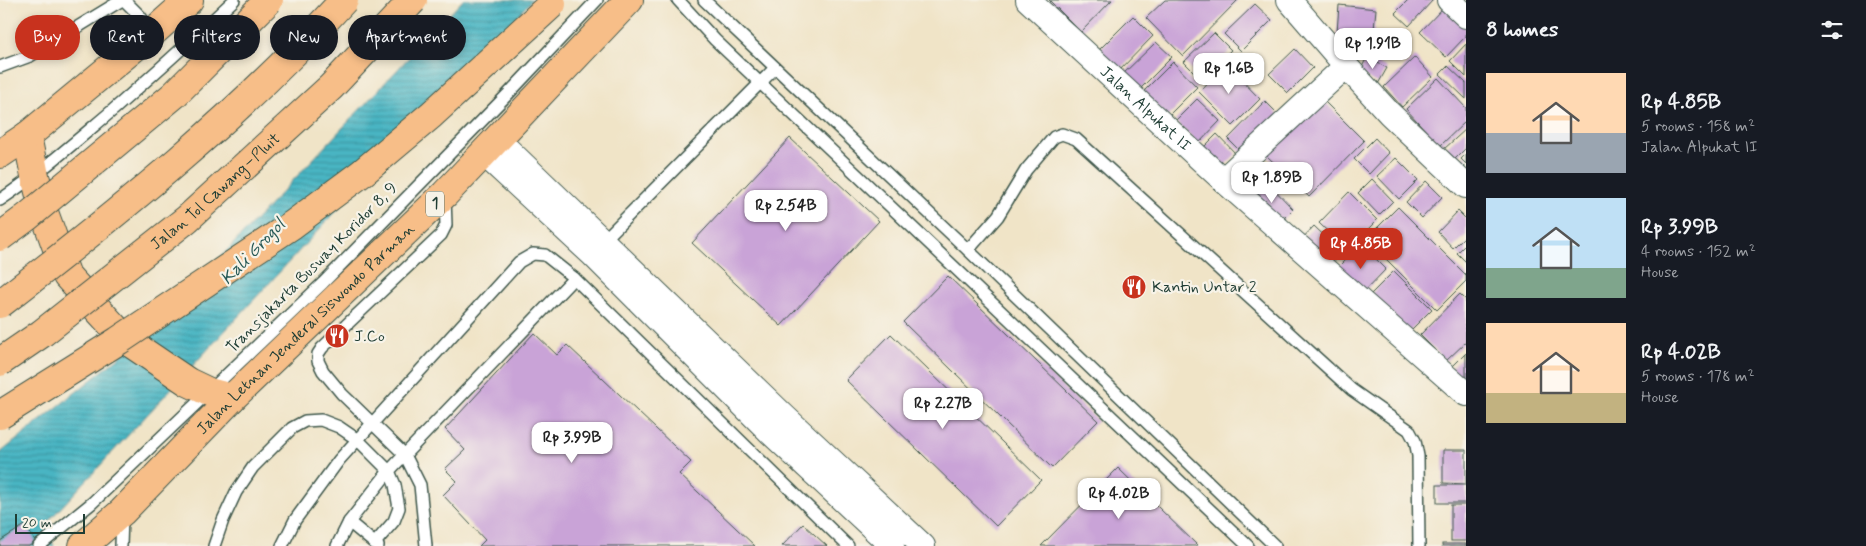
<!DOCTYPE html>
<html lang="en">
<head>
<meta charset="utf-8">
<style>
  body { margin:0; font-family:Mynerve,sans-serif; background:#20242c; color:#f1f3f6; height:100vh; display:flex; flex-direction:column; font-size:19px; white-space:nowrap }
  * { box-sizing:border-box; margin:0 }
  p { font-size:16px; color:#9ea1a6 }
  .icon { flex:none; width:28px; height:28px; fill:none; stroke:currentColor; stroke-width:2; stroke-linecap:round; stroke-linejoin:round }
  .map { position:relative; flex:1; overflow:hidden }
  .side { display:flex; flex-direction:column; background:#171b24; width:400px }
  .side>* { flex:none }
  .top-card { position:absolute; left:15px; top:15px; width:475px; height:45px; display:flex; gap:10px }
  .scale { position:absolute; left:15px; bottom:12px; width:70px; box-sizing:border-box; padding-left:5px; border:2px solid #1f3d34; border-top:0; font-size:14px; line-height:18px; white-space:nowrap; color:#1f3d34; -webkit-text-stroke:4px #f7f3e8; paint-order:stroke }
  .price { position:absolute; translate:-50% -42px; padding:0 11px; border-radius:10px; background:#fff; color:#222; font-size:16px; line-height:32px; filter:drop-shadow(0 1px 2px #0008) }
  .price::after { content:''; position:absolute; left:50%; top:30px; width:15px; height:11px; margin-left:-8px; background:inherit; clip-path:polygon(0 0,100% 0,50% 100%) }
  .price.selected { background:#c8321e; color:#fff }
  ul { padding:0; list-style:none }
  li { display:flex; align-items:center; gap:15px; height:125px; padding:0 20px }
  li span { display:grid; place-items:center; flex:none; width:140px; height:100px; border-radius:0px; color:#555 }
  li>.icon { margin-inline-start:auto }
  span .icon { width:60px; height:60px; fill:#fffc; stroke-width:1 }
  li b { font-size:21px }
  h2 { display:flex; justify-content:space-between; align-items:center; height:60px; padding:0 20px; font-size:21px }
  .chip { padding:0 18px; border-radius:22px; background:#171b24; box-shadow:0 2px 8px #0003; font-size:18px; line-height:45px }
  .chip.selected { background:#c8321e; color:#fff }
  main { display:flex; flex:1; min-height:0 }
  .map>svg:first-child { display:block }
  .water { fill:url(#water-rules); stroke:#34797c }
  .building { fill:#c9a3d7 }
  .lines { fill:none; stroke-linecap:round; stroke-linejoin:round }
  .service-casing { stroke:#3e564a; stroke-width:14 }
  .minor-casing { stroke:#3e564a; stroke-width:26 }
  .trunk-casing { stroke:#3e564a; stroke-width:30 }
  .service { stroke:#fff; stroke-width:11 }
  .minor { stroke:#fff; stroke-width:24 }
  .trunk { stroke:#f7be88; stroke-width:28 }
  .trunk-bridge-casing { stroke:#3e564a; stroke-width:30; stroke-linecap:butt }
  .motorway-bridge-casing { stroke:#3e564a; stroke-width:30; stroke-linecap:butt }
  .trunk-bridge { stroke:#f7be88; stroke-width:28 }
  .motorway-bridge { stroke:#f7be88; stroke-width:28 }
  .labels { text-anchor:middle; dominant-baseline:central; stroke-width:4.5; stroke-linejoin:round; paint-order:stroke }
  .shield { fill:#f7f3e8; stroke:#60746a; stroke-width:1 }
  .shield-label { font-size:15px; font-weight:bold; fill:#1f3d34 }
  .street-label { font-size:16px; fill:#1f3d34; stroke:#f7f3e8 }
  .poi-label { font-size:16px; fill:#1f3d34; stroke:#f7f3e8; text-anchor:start }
  .water-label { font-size:18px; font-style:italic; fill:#295b58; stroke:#f7f3e8 }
</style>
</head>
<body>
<main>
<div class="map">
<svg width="1466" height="546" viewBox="0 0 1466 546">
  <defs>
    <pattern id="water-rules" width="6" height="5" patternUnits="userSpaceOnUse" patternTransform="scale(1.25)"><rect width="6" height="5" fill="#48b5c3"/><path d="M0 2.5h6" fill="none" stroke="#3b949f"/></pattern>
  </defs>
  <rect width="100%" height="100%" fill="#f7f3e8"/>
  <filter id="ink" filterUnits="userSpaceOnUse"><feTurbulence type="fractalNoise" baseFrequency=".02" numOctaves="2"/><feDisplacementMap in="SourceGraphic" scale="10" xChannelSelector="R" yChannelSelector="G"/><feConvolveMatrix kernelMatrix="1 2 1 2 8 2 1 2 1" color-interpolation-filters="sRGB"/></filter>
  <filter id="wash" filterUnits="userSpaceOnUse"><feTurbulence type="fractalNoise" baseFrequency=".0096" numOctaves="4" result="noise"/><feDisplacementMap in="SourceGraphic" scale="20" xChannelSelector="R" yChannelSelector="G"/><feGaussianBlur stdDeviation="1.12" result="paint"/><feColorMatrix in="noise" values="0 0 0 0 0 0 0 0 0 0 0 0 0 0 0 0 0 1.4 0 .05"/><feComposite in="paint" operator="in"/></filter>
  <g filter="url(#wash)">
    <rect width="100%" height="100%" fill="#f0e4c7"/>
    <polygon class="water" points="463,0 532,0 44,526 54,546 0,546 0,453 117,359 233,244"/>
    <g id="blocks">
      <g class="building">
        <polygon points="1049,0 1112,0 1081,32"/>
        <polygon points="1165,0 1238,0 1183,56 1146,18"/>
        <polygon points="1408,0 1433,0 1409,26 1395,13"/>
        <polygon points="1255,4 1272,20 1241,51 1224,34"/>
        <polygon points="1339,5 1376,9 1372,50 1336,46"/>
        <polygon points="1444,7 1466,28 1466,36 1446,57 1420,32"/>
        <polygon points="1133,16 1153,36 1117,73 1097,52"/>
        <polygon points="1214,33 1231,50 1201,79 1184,62"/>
        <polygon points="1156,42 1172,57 1136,93 1120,77"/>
        <polygon points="1466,44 1466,77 1450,61"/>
        <polygon points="1295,49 1313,68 1288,93 1269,74"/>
        <polygon points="1367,57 1387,68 1378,84 1359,73"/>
        <polygon points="1415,57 1433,77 1402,107 1384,87"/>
        <polygon points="1173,62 1197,87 1167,117 1142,93"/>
        <polygon points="1226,64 1260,99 1233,126 1199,92"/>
        <polygon points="1448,66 1466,83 1466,99 1440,74"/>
        <polygon points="1438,78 1466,108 1466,121 1440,146 1406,109"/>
        <polygon points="1320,97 1364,141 1309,197 1264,153"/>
        <polygon points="1197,99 1220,121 1198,144 1175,121"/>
        <polygon points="1265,101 1281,117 1244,155 1228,139"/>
        <polygon points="1466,129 1466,148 1454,160 1444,149"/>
        <polygon points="1217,134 1236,154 1221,169 1201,150"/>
        <polygon points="790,138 879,221 781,326 692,243"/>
        <polygon points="1375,138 1389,153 1369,174 1354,159"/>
        <polygon points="1466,154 1466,164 1461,159"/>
        <polygon points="1396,158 1418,180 1399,199 1377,176"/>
        <polygon points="1245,164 1264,184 1248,200 1229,181"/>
        <polygon points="1372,179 1393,201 1379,215 1358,193"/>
        <polygon points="1426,181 1442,197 1422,218 1406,202"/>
        <polygon points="1268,183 1293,209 1277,225 1251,199"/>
        <polygon points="1349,192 1377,220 1347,250 1319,223"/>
        <polygon points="1398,207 1466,275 1466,281 1437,310 1366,239"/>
        <polygon points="1458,211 1466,219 1466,235 1453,248 1438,232"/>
        <polygon points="1314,226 1335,246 1319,262 1299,242"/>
        <polygon points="1361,244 1386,269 1361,295 1335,270"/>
        <polygon points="1466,244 1466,262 1457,253"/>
        <polygon points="1394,271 1432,309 1409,332 1371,294"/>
        <polygon points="948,276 1098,421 1052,468 903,322"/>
        <polygon points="1460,294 1466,300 1466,342 1446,361 1420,335"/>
        <polygon points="534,333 557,355 567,345 691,462 679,474 755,546 479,546 485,540 443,495 457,481 445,469 465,450 445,429"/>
        <polygon points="891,334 1041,480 996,526 846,380"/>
        <polygon points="1466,353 1466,383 1451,368"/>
        <polygon points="1443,450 1466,450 1466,484 1443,483"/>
        <polygon points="1118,468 1198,546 1041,546"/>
        <rect x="1437" y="485" width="29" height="18"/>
        <rect x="1451" y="505" width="15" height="36"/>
        <polygon points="803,524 827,546 782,546"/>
        <polygon points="25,525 36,542 29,546 0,546 0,541"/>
        <rect x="1442" y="544" width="24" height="2"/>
      </g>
    </g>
  </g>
  <g filter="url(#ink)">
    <use href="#blocks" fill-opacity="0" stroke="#3e564a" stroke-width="1"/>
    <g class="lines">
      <defs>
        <g id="service">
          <polyline points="124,0 140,16 152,33"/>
          <polyline points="678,0 715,40 1248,546"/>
          <polyline points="704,0 968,250 1275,546"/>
          <polyline points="0,67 30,56 122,0"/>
          <path d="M0,200C40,173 76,141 113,110C154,74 194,38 234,0"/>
          <polyline points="601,243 775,68"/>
          <polyline points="968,250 998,216 1026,170 1054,137 1062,134 1076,139 1352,390 1409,430 1415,441 1418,456 1419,546"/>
          <polyline points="349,522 378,546"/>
          <polyline points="39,546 92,503 323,283 509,93 597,0"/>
          <polyline points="121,546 122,516"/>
          <polyline points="214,546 223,520 236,492 253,467 292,428 305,421 321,420 339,427 358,440 389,471 395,485 399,508 394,521 375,543"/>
          <polyline points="282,546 295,520 339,460 519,262 533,254 545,255 574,278 848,546"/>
          <polyline points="337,546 349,522 389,471 574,278"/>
          <polyline points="426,546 420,485 405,455 342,394 323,371 318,361 318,354 322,348 441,235 446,225 445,198"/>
        </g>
        <g id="minor">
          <path id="s1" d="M1028,0L1223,180L1466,394"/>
          <polyline points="1289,0 1346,66 1389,113 1466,186"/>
          <polyline points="1449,0 1466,16"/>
          <polyline points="497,139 784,416 923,546"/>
          <polyline points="483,153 593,255 771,433 892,546"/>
          <polyline points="1223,180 1346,66"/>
        </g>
        <g id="trunk">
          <polyline points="27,136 35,176 45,215 67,276 126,340 188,382 209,392 232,398"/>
          <polyline points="0,154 27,136 152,33 189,0"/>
          <path id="s2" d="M83,546L122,512L232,398L445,194L629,0"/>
        </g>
      </defs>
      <use href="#service" class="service-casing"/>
      <use href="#minor" class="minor-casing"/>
      <use href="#trunk" class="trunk-casing"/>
      <use href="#service" class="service"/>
      <use href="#minor" class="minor"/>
      <use href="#trunk" class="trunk"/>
      <defs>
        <g id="trunk-bridge">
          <polyline points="0,237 27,217 174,95 269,0"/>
          <polyline points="0,415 118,341 292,225 362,173 431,115 552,4"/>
        </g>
        <g id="motorway-bridge">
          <path d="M0,304C121,211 242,113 344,0"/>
          <path id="s3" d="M0,362L41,334L187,219L331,87L413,0"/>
        </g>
      </defs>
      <use href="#trunk-bridge" class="trunk-bridge-casing"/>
      <use href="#motorway-bridge" class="motorway-bridge-casing"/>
      <use href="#trunk-bridge" class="trunk-bridge"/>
      <use href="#motorway-bridge" class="motorway-bridge"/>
    </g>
  </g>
  <defs>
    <symbol id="restaurant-disc" viewBox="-11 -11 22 22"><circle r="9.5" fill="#c8321e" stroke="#f7f3e8"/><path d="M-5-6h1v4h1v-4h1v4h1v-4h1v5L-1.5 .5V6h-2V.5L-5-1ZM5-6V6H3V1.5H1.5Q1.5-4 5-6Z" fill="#fff"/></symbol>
  </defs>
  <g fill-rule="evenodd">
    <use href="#restaurant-disc" x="1120" y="273" width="28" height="28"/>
    <use href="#restaurant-disc" x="323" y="322" width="28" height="28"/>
  </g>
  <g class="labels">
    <rect class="shield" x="426" y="191.5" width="18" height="25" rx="4"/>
    <g class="shield-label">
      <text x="435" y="204">1</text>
    </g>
    <g class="street-label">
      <text stroke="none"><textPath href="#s1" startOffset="160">Jalan Alpukat II</textPath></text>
      <text stroke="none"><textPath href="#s3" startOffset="275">Jalan Tol Cawang–Pluit</textPath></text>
      <text transform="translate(312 268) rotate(-45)">Transjakarta Busway Koridor 8, 9</text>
      <text stroke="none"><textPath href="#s2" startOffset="311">Jalan Letnan Jenderal Siswondo Parman</textPath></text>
    </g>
    <g class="poi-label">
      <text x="1152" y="287">Kantin Untar 2</text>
      <text x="354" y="336">J.Co</text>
    </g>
    <g class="water-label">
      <text transform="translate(253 252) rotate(-46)">Kali Grogol</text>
    </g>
  </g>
</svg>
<div class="scale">20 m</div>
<b class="price" style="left:1373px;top:70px">Rp 1.91B</b>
<b class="price" style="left:1229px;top:95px">Rp 1.6B</b>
<b class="price" style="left:1272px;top:204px">Rp 1.89B</b>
<b class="price" style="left:786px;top:232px">Rp 2.54B</b>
<b class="price selected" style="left:1361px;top:270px">Rp 4.85B</b>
<b class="price" style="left:943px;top:430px">Rp 2.27B</b>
<b class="price" style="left:572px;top:464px">Rp 3.99B</b>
<b class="price" style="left:1119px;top:520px">Rp 4.02B</b>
<div class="top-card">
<a class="chip selected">Buy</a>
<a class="chip">Rent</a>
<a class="chip">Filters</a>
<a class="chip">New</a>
<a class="chip">Apartment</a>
</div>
</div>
<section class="side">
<h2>8 homes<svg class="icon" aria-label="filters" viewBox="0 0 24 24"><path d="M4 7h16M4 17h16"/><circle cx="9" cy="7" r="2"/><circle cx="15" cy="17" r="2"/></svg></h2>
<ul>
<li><span style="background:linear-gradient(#ffd9b3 60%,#9aa5b1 0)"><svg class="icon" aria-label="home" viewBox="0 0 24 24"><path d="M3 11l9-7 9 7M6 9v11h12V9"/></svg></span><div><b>Rp 4.85B</b><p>5 rooms · 158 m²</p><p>Jalan Alpukat II</p></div></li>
<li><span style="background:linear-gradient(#bfe0f5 70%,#7fa58c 0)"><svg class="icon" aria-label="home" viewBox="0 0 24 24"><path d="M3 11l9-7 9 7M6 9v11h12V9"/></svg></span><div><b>Rp 3.99B</b><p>4 rooms · 152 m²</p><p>House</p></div></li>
<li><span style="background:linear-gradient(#ffd9b3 70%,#c2b280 0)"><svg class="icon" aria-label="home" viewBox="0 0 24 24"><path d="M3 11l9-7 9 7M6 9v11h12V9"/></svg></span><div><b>Rp 4.02B</b><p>5 rooms · 178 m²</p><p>House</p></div></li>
</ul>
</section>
</main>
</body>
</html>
